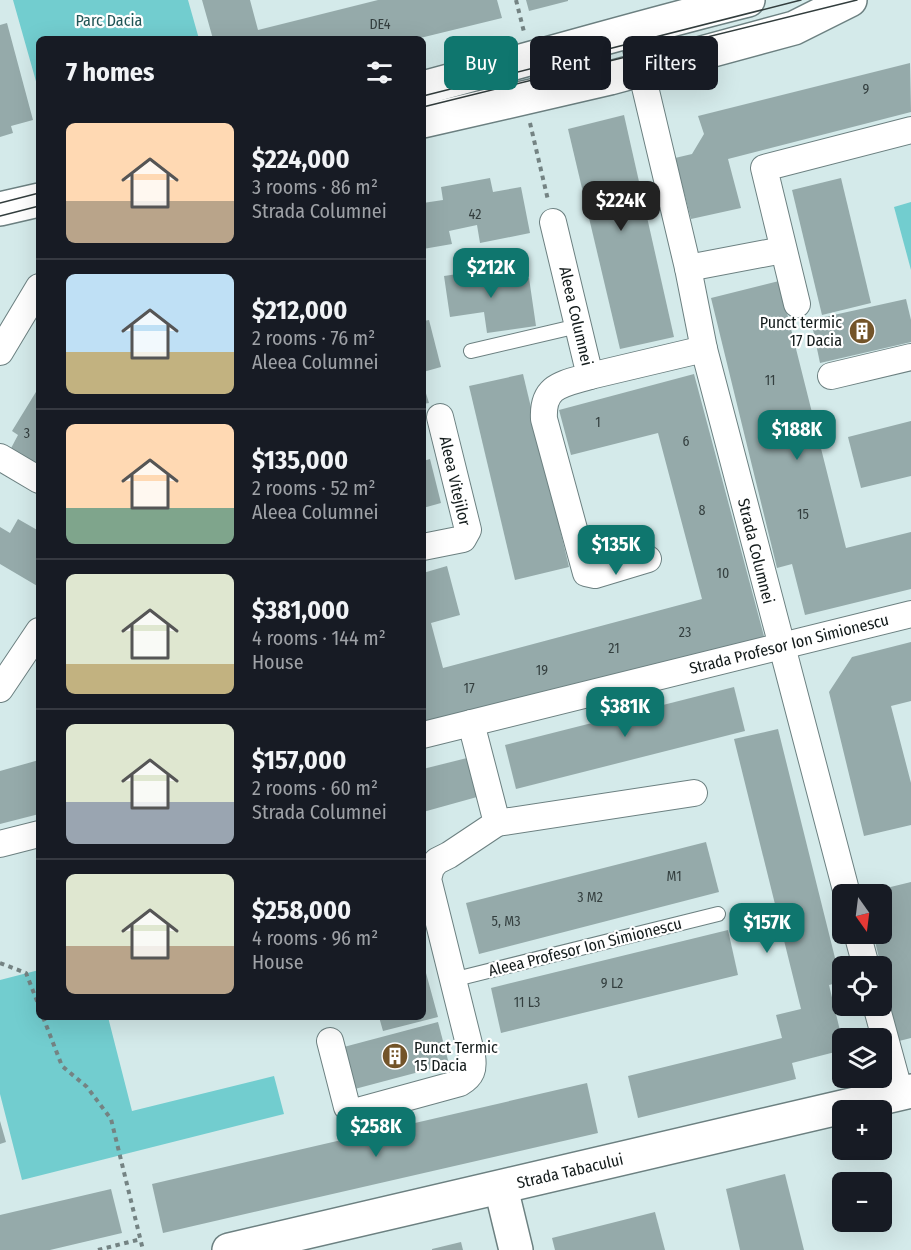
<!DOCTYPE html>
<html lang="en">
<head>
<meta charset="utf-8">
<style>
  body { margin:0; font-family:"Fira Sans Condensed",sans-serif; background:#20242c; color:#f1f3f6; height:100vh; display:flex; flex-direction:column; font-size:22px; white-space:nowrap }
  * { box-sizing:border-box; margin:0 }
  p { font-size:20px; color:#9ea1a6 }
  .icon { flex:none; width:33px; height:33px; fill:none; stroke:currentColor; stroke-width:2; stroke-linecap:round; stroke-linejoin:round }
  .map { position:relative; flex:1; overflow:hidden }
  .drawer { position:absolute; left:36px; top:36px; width:390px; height:984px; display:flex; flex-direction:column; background:#171b24; border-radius:9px; box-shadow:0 6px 24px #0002 }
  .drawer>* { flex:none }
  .top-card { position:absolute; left:444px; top:36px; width:376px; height:54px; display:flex; gap:12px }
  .needle { width:39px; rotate:166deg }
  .buttons { position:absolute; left:832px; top:884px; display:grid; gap:12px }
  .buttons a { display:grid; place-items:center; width:60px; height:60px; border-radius:9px; background:#171b24; box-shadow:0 6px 24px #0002; font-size:30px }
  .price { position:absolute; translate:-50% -51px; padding:0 14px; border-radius:12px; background:#0f766e; color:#fff; font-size:20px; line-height:39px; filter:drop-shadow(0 2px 3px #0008) }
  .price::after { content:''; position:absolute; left:50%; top:36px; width:18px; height:14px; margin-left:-9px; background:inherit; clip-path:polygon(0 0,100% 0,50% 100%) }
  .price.selected { background:#222; color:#fff }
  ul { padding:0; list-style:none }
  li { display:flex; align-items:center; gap:18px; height:150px; padding:0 30px }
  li+li { border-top:2px solid #363941 }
  li span { display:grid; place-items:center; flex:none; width:168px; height:120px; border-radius:9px; color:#555 }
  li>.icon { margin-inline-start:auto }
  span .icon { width:72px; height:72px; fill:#fffc; stroke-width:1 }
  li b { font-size:26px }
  h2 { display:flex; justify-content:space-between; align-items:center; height:72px; padding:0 30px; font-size:26px }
  .tag { padding:0 21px; border-radius:9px; background:#171b24; box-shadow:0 6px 24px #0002; font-size:21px; line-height:54px }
  .tag.selected { background:#0f766e; color:#fff }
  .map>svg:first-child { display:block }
  .green { fill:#72cdcf }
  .building { fill:#95aaaa }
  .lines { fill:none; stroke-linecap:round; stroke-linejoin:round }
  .lane-casing { stroke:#6c8081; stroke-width:16 }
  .street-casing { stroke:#6c8081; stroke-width:28 }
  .secondary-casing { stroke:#6c8081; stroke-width:36 }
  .path { stroke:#748383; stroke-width:4; stroke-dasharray:4.5 4.5; stroke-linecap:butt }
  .lane { stroke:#fff; stroke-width:14 }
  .street { stroke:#fff; stroke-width:26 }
  .secondary { stroke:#fff; stroke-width:33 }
  .tram { stroke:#323d3d; stroke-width:1.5 }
  .labels { text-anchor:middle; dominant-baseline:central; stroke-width:4.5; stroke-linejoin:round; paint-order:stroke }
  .number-label { font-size:14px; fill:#343f3f }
  .park-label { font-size:16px; fill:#215657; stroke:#fff }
  .street-label { font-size:16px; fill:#131b1b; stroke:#fff }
  .poi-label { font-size:16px; fill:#131b1b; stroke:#fff; text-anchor:end }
</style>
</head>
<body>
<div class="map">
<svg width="911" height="1250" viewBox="0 0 911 1250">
  <rect width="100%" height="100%" fill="#d4eaea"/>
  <g class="green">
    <polygon points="13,0 188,0 199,39 39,39 39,92"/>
    <polygon points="911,202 911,270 894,207"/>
    <polygon points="39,970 39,1017 108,1017 132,1111 274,1076 284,1114 22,1180 0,1094 0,980"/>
  </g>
  <g class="building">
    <polygon points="202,0 250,0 258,30 378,0 497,0 502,18 416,39 213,39"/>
    <polygon points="526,0 568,0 568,1 529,11"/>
    <polygon points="7,23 33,120 11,126 13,133 0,137 0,25"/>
    <polygon points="910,63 911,112 728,159 741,208 691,219 675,158 692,154 704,134 698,116"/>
    <polygon points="624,115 674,337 620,349 568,129"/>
    <polygon points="490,178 493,192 521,187 530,233 480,243 477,225 449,231 452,244 423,249 423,203 443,200 441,187"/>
    <polygon points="841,178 871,303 822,315 792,190"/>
    <polygon points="498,268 500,282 529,278 536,326 487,333 484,312 450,317 444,276"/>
    <polygon points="779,281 846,548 911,532 911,589 805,615 792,564 777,568 711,298"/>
    <polygon points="906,299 911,320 911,342 820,363 811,320"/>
    <polygon points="429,320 441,367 423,372 423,321"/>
    <polygon points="523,374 569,567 515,580 469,386"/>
    <polygon points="694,374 765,640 423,730 423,573 447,566 460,615 431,623 443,668 702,599 658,433 571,455 559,410"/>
    <polygon points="423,384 429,403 423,404"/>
    <polygon points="39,387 39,473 8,454 18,435 12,431"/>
    <polygon points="911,421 911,476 861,488 848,437"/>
    <polygon points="430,459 441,503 423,508 423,461"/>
    <polygon points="18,519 39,531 39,587 0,564 0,527 10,533"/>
    <polygon points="911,642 911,701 891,706 911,783 911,825 864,836 829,692 852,657"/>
    <polygon points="734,687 745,731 516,789 505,745"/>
    <polygon points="778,729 841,982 829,985 843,1043 843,1050 792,1063 796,1079 638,1118 628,1076 782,1038 776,1015 801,1009 734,739"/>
    <polygon points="467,758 477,797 423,812 423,769"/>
    <polygon points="39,760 39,814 0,824 0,771"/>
    <polygon points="706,842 719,892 479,954 466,903"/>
    <polygon points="911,882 911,1038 899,1041 873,933 882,933 882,894 866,893"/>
    <polygon points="728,930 738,975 501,1033 491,988"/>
    <polygon points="423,962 438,1017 383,1031 379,1017 423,1017"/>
    <polygon points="438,1022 449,1064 351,1090 340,1048"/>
    <polygon points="587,1083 598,1133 163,1233 152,1184"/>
    <polygon points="0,1121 6,1142 0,1144"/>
    <polygon points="785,1174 804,1250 740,1250 726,1189"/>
    <polygon points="111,1189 122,1233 50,1250 0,1250 0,1215"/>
    <polygon points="655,1212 665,1250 555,1250 552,1238"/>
    <polygon points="461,1242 463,1250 432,1250 432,1249"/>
  </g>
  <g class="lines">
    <defs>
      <g id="lane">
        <polyline points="471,351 578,326"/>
        <polyline points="452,980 718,914"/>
      </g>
      <g id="street">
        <polyline points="632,32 688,268 704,349 847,894"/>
        <path d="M553,222L590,376C563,384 542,385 544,419L586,573L595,575L648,559"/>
        <polyline points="688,268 783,250"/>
        <polyline points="797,304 764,168 911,130"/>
        <polyline points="0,352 39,287"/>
        <polyline points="590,376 704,349"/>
        <polyline points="831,376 911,357"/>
        <polyline points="0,457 39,480"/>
        <polyline points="423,547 463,539 468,530 440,417"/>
        <polyline points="0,689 39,631"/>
        <polyline points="423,735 911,614"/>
        <polyline points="497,823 694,793"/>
        <polyline points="0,844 39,834"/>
        <polyline points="857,933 866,966"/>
        <polyline points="876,1005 900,1093"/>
        <path d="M330,1041L347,1107L354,1112L460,1083C472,1076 474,1069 472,1056L428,879L431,868L437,861L449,855L497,823L471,723"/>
      </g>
      <g id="secondary">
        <path d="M423,88C531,59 639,27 748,0"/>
        <polyline points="423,121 610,78 794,28 850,0"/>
        <polyline points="0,209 39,200"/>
        <polyline points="501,1188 516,1250"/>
        <polyline points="229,1250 911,1091"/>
      </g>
    </defs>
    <use href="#lane" class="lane-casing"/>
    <use href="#street" class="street-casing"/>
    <use href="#secondary" class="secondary-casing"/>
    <g class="path">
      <polyline points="516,0 524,32"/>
      <polyline points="530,123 548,200"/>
      <polyline points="0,963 26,973 39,1006"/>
      <polyline points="43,1017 62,1066 87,1087 111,1119 143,1250"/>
      <polyline points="98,1250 141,1239"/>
    </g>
    <use href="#lane" class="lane"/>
    <use href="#street" class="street"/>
    <use href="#secondary" class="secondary"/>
    <g class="tram">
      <polyline points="423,96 801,0"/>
      <polyline points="423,107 857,0"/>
      <polyline points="0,203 39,193"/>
      <polyline points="0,216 39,206"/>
    </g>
  </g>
  <defs>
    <symbol id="building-disc" viewBox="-11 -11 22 22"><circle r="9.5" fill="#735429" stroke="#fff"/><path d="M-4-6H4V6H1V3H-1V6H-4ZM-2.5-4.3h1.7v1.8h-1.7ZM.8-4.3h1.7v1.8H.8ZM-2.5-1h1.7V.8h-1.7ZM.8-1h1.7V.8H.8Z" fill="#fff"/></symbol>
  </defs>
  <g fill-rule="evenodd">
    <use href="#building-disc" x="847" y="316" width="30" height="30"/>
    <use href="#building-disc" x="380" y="1041" width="30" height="30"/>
  </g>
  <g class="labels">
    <g class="number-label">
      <text x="380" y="24">DE4</text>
      <text x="866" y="89">9</text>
      <text x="475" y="214">42</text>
      <text x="770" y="380">11</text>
      <text x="598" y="422">1</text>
      <text x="27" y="433">3</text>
      <text x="686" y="441">6</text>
      <text x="702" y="510">8</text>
      <text x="803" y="514">15</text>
      <text x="723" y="573">10</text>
      <text x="685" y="632">23</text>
      <text x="614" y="648">21</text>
      <text x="542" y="670">19</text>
      <text x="469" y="688">17</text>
      <text x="674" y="876">M1</text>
      <text x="590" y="897">3 M2</text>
      <text x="506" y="921">5, M3</text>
      <text x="612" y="983">9 L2</text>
      <text x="527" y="1002">11 L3</text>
    </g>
    <g class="park-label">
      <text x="109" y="20">Parc Dacia</text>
    </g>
    <g class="street-label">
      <text transform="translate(576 316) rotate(77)">Aleea Columnei</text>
      <text transform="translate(455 481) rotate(77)">Aleea Vitejilor</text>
      <text transform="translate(756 551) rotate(76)">Strada Columnei</text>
      <text transform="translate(789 644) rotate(-14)">Strada Profesor Ion Simionescu</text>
      <text transform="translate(585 947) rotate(-14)">Aleea Profesor Ion Simionescu</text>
      <text transform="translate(570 1171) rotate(-13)">Strada Tabacului</text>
    </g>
    <g class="poi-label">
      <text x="842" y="322">Punct termic<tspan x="842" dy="18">17 Dacia</tspan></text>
      <text x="414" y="1047" text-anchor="start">Punct Termic<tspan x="414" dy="18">15 Dacia</tspan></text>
    </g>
  </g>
</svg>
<div class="buttons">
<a><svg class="needle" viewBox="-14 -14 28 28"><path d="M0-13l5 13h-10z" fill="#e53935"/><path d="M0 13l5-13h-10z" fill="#9ea1a6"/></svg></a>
<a><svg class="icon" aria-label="locate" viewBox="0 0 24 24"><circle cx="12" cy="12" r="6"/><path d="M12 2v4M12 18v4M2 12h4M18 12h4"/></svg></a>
<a><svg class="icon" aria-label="layers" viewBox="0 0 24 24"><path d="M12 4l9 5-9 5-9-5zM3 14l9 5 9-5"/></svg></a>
<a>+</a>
<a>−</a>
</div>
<b class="price selected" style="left:621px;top:232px">$224K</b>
<b class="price" style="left:491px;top:299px">$212K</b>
<b class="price" style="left:797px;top:461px">$188K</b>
<b class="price" style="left:616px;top:576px">$135K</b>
<b class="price" style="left:625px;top:738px">$381K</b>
<b class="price" style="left:767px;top:954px">$157K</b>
<b class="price" style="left:376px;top:1158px">$258K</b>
<div class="top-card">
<a class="tag selected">Buy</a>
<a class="tag">Rent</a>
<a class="tag">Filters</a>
</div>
<section class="drawer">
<h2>7 homes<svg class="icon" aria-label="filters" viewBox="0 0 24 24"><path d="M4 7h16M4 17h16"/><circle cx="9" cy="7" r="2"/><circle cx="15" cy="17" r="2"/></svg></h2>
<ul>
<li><span style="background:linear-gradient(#ffd9b3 65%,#b9a48a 0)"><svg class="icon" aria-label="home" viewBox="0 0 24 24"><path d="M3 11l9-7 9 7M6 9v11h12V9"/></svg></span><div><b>$224,000</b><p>3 rooms · 86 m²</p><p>Strada Columnei</p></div></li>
<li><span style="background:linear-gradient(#bfe0f5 65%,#c2b280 0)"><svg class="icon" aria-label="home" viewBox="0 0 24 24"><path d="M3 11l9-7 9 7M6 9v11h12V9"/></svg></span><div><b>$212,000</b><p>2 rooms · 76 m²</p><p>Aleea Columnei</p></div></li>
<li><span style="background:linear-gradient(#ffd9b3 70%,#7fa58c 0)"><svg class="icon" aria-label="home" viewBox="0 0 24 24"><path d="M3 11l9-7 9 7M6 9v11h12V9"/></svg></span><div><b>$135,000</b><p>2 rooms · 52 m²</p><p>Aleea Columnei</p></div></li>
<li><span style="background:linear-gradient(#dfe7d0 75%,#c2b280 0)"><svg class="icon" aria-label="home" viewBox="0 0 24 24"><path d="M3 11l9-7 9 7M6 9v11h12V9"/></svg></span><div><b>$381,000</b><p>4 rooms · 144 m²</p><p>House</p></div></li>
<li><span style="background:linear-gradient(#dfe7d0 65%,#9aa5b1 0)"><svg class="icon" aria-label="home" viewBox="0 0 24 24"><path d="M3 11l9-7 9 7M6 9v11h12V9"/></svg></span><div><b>$157,000</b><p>2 rooms · 60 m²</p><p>Strada Columnei</p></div></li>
<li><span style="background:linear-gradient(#dfe7d0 60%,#b9a48a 0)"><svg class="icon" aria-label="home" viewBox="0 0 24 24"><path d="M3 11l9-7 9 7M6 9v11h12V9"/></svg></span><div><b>$258,000</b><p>4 rooms · 96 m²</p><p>House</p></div></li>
</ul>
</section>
</div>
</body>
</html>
